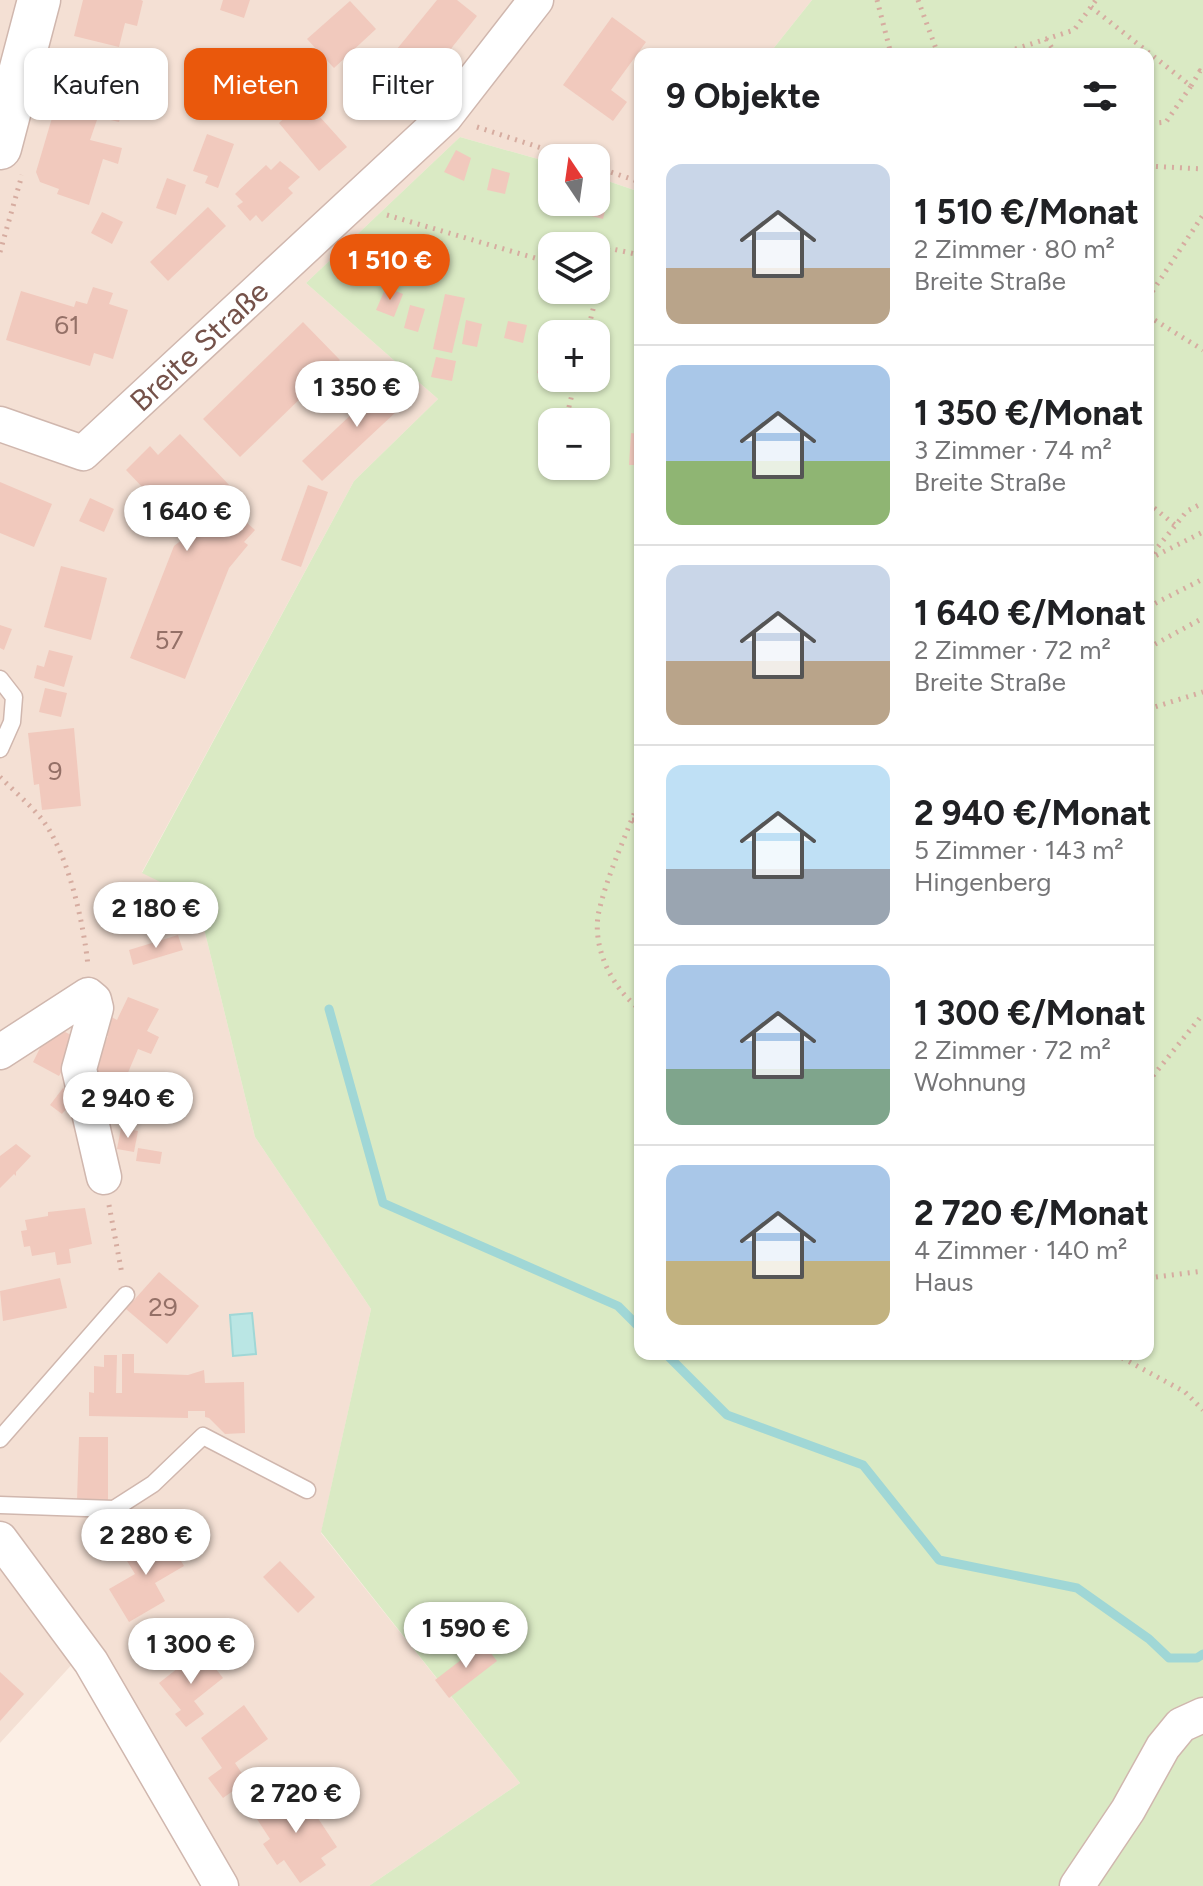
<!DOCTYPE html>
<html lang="de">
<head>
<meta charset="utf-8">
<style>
  body { margin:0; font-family:Figtree,sans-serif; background:#f2f2f2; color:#202124; height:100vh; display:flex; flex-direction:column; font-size:30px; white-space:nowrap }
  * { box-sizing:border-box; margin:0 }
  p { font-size:26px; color:#757577 }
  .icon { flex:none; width:44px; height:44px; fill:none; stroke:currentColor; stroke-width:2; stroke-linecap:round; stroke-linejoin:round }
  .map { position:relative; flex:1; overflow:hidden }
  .side { position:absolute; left:634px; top:48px; width:520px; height:1312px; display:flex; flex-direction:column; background:#fff; border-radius:16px; box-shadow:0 2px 6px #0004 }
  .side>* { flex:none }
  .guide { position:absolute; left:24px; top:48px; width:490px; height:72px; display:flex; gap:16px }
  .needle { width:52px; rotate:347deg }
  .fabs { position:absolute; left:538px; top:144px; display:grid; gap:16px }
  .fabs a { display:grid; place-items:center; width:72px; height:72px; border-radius:16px; background:#fff; box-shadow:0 2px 6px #0004; font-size:40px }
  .price { position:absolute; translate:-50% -68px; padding:0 18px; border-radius:28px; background:#fff; color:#222; font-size:26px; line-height:52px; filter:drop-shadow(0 2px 4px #0008) }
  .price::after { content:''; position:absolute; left:50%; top:48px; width:24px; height:18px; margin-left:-12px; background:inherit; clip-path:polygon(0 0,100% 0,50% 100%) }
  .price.active { background:#ea580c; color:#fff }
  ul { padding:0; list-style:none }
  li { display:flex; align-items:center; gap:24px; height:200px; padding:0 32px }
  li+li { border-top:2px solid #e0e0e0 }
  li span { display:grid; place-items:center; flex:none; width:224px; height:160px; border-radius:16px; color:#555 }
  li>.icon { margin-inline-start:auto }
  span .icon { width:96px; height:96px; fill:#fffc; stroke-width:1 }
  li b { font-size:34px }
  h2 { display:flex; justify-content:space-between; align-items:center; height:96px; padding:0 32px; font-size:34px }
  .pill { padding:0 28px; border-radius:16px; background:#fff; box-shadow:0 2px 6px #0004; font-size:28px; line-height:72px }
  .pill.active { background:#ea580c; color:#fff }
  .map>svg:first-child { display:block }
  .residential { fill:#f4e0d4 }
  .green { fill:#daeac4; fill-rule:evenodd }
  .water { fill:#bae6e4; stroke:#a0d7d6; stroke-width:2 }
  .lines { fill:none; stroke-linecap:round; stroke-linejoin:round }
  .stream { stroke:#a0d7d6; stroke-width:9 }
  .building { fill:#f1c9bd }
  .service-casing { stroke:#d0b7ae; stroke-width:19 }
  .minor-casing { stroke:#d0b7ae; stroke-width:37 }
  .tertiary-casing { stroke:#d0b7ae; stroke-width:45 }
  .path { stroke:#d6aca0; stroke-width:5; stroke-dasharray:2 6; stroke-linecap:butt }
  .service { stroke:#fff; stroke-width:16 }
  .minor { stroke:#fff; stroke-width:34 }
  .tertiary { stroke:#fff; stroke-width:42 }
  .labels { text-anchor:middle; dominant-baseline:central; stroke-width:8; stroke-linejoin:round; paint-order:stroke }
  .number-label { font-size:26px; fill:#947067 }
  .street-label { font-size:30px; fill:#75524a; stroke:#fff4ec }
</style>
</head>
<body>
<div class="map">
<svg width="1203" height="1886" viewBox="0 0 1203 1886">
  <rect width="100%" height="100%" fill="#fcefe5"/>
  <polygon class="residential" points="0,0 812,0 769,54 640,54 640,192 596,177 596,158 552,158 552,163 460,137 306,283 438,399 354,481 142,872 197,900 255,1137 371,1309 321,1533 520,1783 369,1886 236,1886 76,1660 0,1743"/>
  <path class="green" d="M812,0H1203V1886H369L520,1783L321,1532L371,1309L255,1137L197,900L142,873L354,481L438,399L306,283L460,137L552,163V202H596V177L640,192V1354H1148V54H769ZM552,246H596V290H552ZM552,334H596V378H552ZM552,422H596V466H552Z"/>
  <polygon class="water" points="252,1313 256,1354 233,1356 230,1315"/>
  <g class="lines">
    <g class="stream">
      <polyline points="329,1009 383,1203 618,1306 640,1328"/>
      <polyline points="666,1354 727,1415 863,1465 939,1560 1077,1588 1149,1639 1169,1658 1197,1658 1203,1654"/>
    </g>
  </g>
  <g class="building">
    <polygon points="83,0 141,0 143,1 137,26 125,23 119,47 74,36"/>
    <polygon points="223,0 250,0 244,18 220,10"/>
    <polygon points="437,0 457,0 477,16 430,75 397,49"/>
    <polygon points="350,1 376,29 334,68 307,39"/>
    <polygon points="612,17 646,42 611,90 627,102 613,121 563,85"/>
    <polygon points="102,55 130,63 122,89 128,90 119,122 98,117 90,140 122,148 118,164 103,159 89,205 57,194 59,189 40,182 36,172 57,101 87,110 89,98 82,96 86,81 94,83"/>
    <polygon points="310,95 325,113 320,117 347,147 319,171 279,123"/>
    <polygon points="207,134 234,144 218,188 205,183 208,176 193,171"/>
    <polygon points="456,150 471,158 464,181 444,172"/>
    <polygon points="280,161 300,177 288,188 293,193 262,222 256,215 250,221 237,206 243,202 235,194 266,165 271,170"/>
    <polygon points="492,168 510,173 505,194 487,190"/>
    <polygon points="167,178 186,185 176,215 156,208"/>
    <polygon points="596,192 609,195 603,219 580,213 583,202 596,202"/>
    <polygon points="208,207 226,226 168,281 150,262"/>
    <polygon points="102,212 123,222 112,244 91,233"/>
    <polygon points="93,287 113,293 109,304 128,310 113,359 94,353 90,366 6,340 21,291 74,307 76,301 87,304"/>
    <polygon points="386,287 403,294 394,317 376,310"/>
    <polygon points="445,294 465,298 452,353 433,349"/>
    <polygon points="410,305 425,309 418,332 404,328"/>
    <polygon points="466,320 482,324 477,347 462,344"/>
    <polygon points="508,321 527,325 523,343 504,338"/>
    <polygon points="303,322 340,360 240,457 203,419"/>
    <polygon points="548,333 552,334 552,377 537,373"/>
    <polygon points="436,357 456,361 452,381 431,377"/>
    <polygon points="596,357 601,358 597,376 596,376"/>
    <polygon points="392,376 412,397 322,481 302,461"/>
    <polygon points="631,433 640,434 640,465 629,465"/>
    <polygon points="180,434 234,490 222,501 255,530 244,542 248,545 229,568 185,679 130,658 174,546 188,535 126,470 150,446 158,455"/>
    <polygon points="0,482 52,504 34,547 0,533"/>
    <polygon points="308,485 328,492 301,567 281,560"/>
    <polygon points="90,498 114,509 104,532 79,521"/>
    <polygon points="61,566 107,578 91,640 44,627"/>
    <polygon points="0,625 12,629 4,650 0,648"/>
    <polygon points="49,650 73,656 64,687 34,678 37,665 44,667"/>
    <polygon points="45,688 67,693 61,717 39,712"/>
    <polygon points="74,728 81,806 42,810 39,784 34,785 28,733"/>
    <polygon points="178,935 183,950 133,965 129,950"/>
    <polygon points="128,997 159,1009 147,1031 159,1037 151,1054 138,1049 127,1075 138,1080 130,1097 89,1078 108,1036 94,1029 102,1012 117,1020"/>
    <polygon points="56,1027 80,1040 59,1076 33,1062 46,1036"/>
    <polygon points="63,1088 75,1098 62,1114 50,1105"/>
    <polygon points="150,1089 167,1093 163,1116 145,1112"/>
    <polygon points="121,1128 138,1131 134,1152 117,1149"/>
    <polygon points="16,1144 31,1156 16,1172 16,1176 14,1174 0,1188 0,1156"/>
    <polygon points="138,1148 162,1152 160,1164 136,1161"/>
    <polygon points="85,1208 92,1244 69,1249 71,1263 57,1265 55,1252 32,1256 30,1246 24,1247 21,1231 27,1230 25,1220 48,1216 48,1212"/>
    <polygon points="159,1272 199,1306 167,1344 126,1309"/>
    <polygon points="60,1278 67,1308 3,1321 0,1291"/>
    <polygon points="122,1354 134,1354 134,1373 188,1375 204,1370 205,1383 244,1382 245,1433 225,1434 209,1418 205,1417 205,1411 188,1411 188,1418 89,1416 89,1392 94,1393 94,1366 104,1367 104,1355 117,1355 116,1393 122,1393"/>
    <polygon points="79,1437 108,1437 108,1500 77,1500"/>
    <polygon points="164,1532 184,1566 155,1583 165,1601 129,1622 109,1589 135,1574 124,1556"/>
    <polygon points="280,1561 315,1597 298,1613 263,1577"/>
    <polygon points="483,1643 497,1661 449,1698 435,1680"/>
    <polygon points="201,1650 223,1678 194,1701 204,1714 186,1727 175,1714 181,1710 159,1683"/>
    <polygon points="0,1672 24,1694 0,1721"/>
    <polygon points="244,1705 268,1739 235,1763 247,1781 223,1798 208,1778 222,1768 201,1738"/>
    <polygon points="298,1788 337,1847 321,1858 326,1865 300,1883 284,1860 277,1865 263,1844 270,1839 255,1816"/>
  </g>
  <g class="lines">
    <defs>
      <g id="service">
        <polyline points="0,679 14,697 12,722 0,749"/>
        <polyline points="0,1439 126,1295"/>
        <polyline points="0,1505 114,1509 153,1484 203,1436 307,1490"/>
      </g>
      <g id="minor">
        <path id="s1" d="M0,424L83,453L445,117L536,0"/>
        <polyline points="0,1052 88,995 94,1000 96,1008 79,1069 104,1177"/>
        <polyline points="0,1539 91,1662 221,1886"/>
        <polyline points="1077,1886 1128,1810 1163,1747 1181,1725 1203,1715"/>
      </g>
      <polyline id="tertiary" points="0,148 39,0"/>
    </defs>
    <use href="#service" class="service-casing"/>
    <use href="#minor" class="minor-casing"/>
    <use href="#tertiary" class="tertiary-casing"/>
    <g class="path">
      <polyline points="877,0 891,54"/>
      <polyline points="918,0 938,54"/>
      <polyline points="1091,7 1191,86 1166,122 1148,124"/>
      <polyline points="1046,39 1056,54"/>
      <polyline points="1000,54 1074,30 1096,0"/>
      <polyline points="1191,86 1200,71 1203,73"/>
      <polyline points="477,127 572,158"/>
      <polyline points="1148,166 1203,169"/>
      <polyline points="596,167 640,182"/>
      <polyline points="387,215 552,263"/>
      <polyline points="0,252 22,175"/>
      <polyline points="1148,298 1203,215"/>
      <polyline points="1148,316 1203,350"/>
      <polyline points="587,334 608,248 640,255"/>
      <polyline points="567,415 576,378"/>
      <polyline points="1148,503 1175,525"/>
      <polyline points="1148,559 1187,511 1203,503"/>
      <polyline points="1149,559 1203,532"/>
      <polyline points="1148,607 1203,579"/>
      <polyline points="1148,648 1203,618"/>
      <polyline points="1148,709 1203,692"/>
      <path d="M0,777C13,790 28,803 40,817C68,850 84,925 88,966"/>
      <path d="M640,799C626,835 608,873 599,911C591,946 612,989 640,1009"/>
      <polyline points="632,820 640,820"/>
      <polyline points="1148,1082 1203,1014"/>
      <polyline points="109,1205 122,1274"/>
      <polyline points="1148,1278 1203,1271"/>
      <polyline points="1115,1354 1185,1392 1203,1410"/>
    </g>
    <use href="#service" class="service"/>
    <use href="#minor" class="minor"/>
    <use href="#tertiary" class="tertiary"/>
  </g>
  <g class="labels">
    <g class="number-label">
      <text x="67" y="325">61</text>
      <text x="169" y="640">57</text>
      <text x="55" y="771">9</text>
      <text x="163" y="1307">29</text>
    </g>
    <g class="street-label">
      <text stroke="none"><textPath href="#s1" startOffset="246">Breite Straße</textPath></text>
    </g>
  </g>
</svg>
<div class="fabs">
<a><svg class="needle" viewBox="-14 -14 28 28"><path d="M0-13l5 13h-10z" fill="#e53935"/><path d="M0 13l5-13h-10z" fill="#757577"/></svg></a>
<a><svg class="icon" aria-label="layers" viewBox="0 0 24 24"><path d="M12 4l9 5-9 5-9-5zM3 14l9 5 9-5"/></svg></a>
<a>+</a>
<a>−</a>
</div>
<b class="price active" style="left:390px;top:302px">1 510 €</b>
<b class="price" style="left:357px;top:429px">1 350 €</b>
<b class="price" style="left:187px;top:553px">1 640 €</b>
<b class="price" style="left:156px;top:950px">2 180 €</b>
<b class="price" style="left:128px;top:1140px">2 940 €</b>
<b class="price" style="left:146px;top:1577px">2 280 €</b>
<b class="price" style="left:466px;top:1670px">1 590 €</b>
<b class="price" style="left:191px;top:1686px">1 300 €</b>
<b class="price" style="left:296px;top:1835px">2 720 €</b>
<div class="guide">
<a class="pill">Kaufen</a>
<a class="pill active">Mieten</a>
<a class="pill">Filter</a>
</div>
<section class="side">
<h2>9 Objekte<svg class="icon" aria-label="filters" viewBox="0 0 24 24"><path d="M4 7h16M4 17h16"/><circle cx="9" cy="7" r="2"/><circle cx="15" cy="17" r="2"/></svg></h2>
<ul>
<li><span style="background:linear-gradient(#c9d6e8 65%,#b9a48a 0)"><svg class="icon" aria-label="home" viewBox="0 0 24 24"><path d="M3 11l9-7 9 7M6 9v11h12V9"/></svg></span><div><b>1 510 €/Monat</b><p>2 Zimmer · 80 m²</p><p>Breite Straße</p></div></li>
<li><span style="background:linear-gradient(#a9c7e8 60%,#8fb573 0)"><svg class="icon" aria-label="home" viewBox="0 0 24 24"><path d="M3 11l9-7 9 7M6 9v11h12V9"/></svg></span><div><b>1 350 €/Monat</b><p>3 Zimmer · 74 m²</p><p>Breite Straße</p></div></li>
<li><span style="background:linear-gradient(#c9d6e8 60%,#b9a48a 0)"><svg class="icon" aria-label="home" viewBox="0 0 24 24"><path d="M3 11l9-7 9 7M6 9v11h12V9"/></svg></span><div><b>1 640 €/Monat</b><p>2 Zimmer · 72 m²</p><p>Breite Straße</p></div></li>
<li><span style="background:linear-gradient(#bfe0f5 65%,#9aa5b1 0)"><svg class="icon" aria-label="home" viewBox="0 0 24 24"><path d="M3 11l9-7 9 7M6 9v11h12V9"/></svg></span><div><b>2 940 €/Monat</b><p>5 Zimmer · 143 m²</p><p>Hingenberg</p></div></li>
<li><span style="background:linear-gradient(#a9c7e8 65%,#7fa58c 0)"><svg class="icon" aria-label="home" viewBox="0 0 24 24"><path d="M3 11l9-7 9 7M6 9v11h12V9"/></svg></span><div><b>1 300 €/Monat</b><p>2 Zimmer · 72 m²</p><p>Wohnung</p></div></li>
<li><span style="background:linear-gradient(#a9c7e8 60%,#c2b280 0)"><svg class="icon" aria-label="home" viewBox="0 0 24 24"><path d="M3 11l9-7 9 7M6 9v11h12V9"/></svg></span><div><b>2 720 €/Monat</b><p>4 Zimmer · 140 m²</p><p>Haus</p></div></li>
</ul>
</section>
</div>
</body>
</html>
